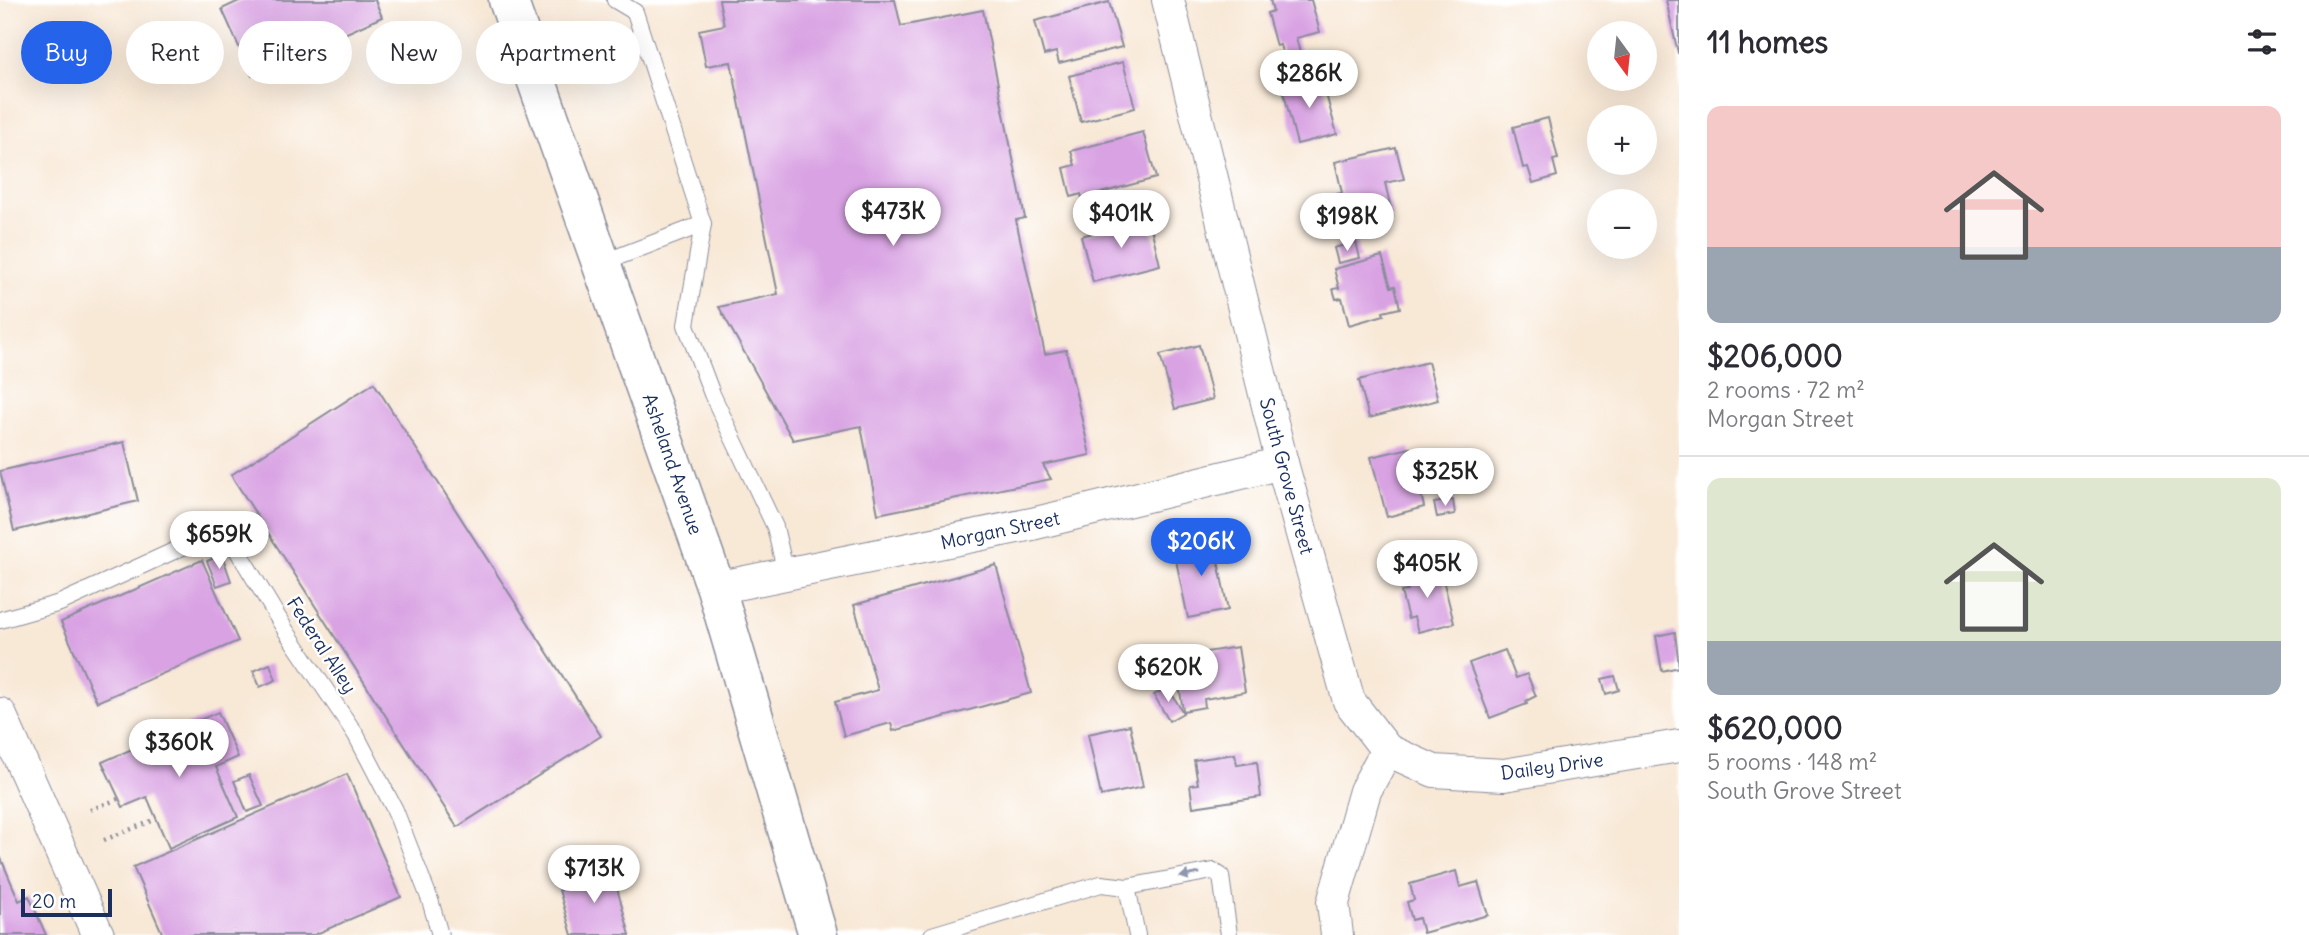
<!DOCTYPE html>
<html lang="en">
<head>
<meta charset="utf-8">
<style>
  body { margin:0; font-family:Delius,sans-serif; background:#f2f2f3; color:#2b2b33; height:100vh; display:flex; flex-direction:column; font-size:26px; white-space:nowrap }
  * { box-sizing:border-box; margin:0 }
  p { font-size:23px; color:#7c7c81 }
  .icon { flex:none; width:38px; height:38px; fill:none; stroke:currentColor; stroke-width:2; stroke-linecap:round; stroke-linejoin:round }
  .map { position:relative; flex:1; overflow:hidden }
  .panel { display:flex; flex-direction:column; background:#fff; width:630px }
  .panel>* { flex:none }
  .guide { position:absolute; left:21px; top:21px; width:665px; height:63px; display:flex; gap:14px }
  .needle { width:46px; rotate:165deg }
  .tools { position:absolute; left:1587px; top:21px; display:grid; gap:14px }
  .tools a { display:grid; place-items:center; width:70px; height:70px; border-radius:50%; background:#fff; box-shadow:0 7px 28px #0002; font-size:35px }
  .scale { position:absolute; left:21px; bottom:18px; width:91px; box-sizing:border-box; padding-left:7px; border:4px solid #1b2f5e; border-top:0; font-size:19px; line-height:24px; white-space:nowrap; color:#1b2f5e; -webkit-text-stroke:5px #fff; paint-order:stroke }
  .price { position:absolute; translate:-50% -60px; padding:0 16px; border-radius:24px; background:#fff; color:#222; font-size:23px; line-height:46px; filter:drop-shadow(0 2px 4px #0008) }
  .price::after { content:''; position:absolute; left:50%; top:42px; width:21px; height:16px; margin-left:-10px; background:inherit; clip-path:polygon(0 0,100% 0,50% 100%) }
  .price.on { background:#2563eb; color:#fff }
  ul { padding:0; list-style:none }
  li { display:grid; align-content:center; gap:14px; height:371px; padding:0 28px }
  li+li { border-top:2px solid #e1e1e2 }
  li span { display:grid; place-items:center; height:217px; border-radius:14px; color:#555 }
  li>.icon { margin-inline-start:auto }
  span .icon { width:126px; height:126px; fill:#fffc; stroke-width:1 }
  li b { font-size:30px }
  h2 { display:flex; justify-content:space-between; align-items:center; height:84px; padding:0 28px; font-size:30px }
  .tag { padding:0 24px; border-radius:32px; background:#fff; box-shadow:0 7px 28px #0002; font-size:24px; line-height:63px }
  .tag.on { background:#2563eb; color:#fff }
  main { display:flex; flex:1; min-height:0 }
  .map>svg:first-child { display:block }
  .building { fill:#d9a3e3 }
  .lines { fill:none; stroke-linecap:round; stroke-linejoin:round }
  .service-casing { stroke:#8a8c9a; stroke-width:18 }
  .minor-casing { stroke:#8a8c9a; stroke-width:34 }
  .secondary-casing { stroke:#8a8c9a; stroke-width:41 }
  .path { stroke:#8a8c9a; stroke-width:4.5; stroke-dasharray:2 5; stroke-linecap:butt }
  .service { stroke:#fff; stroke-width:16 }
  .minor { stroke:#fff; stroke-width:32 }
  .secondary { stroke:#fff; stroke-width:38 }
  .oneway { fill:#8d97ae }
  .labels { text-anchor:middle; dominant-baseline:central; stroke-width:5; stroke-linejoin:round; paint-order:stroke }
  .street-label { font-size:19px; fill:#1b2f5e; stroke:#fff }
</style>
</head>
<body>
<main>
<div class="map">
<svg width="1679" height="935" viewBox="0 0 1679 935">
  <rect width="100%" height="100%" fill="#fff"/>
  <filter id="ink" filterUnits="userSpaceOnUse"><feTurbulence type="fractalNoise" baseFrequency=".0143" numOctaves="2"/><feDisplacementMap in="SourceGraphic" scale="14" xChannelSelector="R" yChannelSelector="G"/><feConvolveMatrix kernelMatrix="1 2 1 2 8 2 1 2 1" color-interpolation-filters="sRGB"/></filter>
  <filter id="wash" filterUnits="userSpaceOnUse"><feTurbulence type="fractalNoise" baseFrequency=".00686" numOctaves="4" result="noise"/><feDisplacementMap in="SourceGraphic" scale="28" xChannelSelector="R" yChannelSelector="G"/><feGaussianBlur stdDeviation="1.57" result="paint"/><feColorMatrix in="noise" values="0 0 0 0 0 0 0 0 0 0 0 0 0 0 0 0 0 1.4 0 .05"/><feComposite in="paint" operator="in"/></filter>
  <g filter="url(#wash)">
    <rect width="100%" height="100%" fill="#f8e8d6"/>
    <g id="blocks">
      <g class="building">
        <polygon points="241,0 375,0 382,17 252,76 222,9"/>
        <polygon points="719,0 895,0 901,26 983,10 1025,218 1016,220 1045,354 1066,350 1090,455 1043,465 1051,479 878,514 861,426 793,440 719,307 778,294 731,62 706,66 699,30 724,25"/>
        <polygon points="1270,0 1311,0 1320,32 1296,38 1300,53 1284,58 1280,45 1276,46 1267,13 1273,11"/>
        <polygon points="1666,0 1679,0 1679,53 1678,53"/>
        <polygon points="1109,2 1122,47 1059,63 1056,52 1044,55 1035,21"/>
        <polygon points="1123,62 1135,108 1081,122 1069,76"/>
        <polygon points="1321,76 1337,134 1297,144 1282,86"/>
        <polygon points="1548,118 1558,159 1553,160 1557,176 1533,183 1528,167 1523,168 1513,127"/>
        <polygon points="1143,132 1156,178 1082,198 1081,194 1071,197 1064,168 1075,165 1071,151"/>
        <polygon points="1396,148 1404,179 1385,183 1393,217 1322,235 1313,199 1342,193 1335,162"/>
        <polygon points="1149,219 1160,265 1093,282 1081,236"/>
        <polygon points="1356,242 1360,258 1338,263 1334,248"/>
        <polygon points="1382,256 1391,287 1395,286 1400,308 1383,312 1384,315 1349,325 1342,298 1336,299 1333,289 1339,288 1334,269"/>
        <polygon points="1199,345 1213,399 1175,409 1160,355"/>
        <polygon points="1428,362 1438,400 1369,418 1359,380"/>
        <polygon points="374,383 601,736 457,827 231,475"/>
        <polygon points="124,442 138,501 14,531 0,471"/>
        <polygon points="1410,448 1424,507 1387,517 1371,457"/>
        <polygon points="1453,500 1455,514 1437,517 1434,503"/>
        <polygon points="1213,537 1228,610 1188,618 1173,546"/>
        <polygon points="222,555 231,581 217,586 207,561"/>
        <polygon points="202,560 238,641 97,702 61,622"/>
        <polygon points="996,565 1031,693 893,731 891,723 844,736 835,702 878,690 854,605"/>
        <polygon points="1440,567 1454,623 1418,632 1414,617 1408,619 1401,592 1408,591 1404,576"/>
        <polygon points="1675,632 1679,667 1662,671 1656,636"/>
        <polygon points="1238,647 1245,692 1204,699 1205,707 1183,711 1175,657"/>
        <polygon points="1505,650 1516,678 1527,674 1536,696 1526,701 1527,704 1490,718 1469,663"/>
        <polygon points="270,664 276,680 260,687 253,671"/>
        <polygon points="1615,676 1619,690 1606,694 1602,679"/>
        <polygon points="1168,687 1183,713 1169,721 1154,695"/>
        <polygon points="218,712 238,757 216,767 238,817 169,848 147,797 123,807 102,762"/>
        <polygon points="1130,725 1143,787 1101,796 1088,734"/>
        <polygon points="1235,754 1237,765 1257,762 1261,797 1193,807 1190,785 1198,784 1194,760"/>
        <polygon points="347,774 401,897 314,935 163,935 133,867"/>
        <polygon points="249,775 263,806 247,812 234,781"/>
        <polygon points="0,856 19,901 29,896 46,935 0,935"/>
        <polygon points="611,867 630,935 572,935 557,883"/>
        <polygon points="1456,871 1460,887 1478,882 1488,915 1423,933 1419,918 1412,920 1407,902 1414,900 1410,884"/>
      </g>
    </g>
  </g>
  <g filter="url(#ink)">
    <use href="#blocks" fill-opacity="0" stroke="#8a8c9a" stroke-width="2"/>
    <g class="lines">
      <defs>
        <g id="service">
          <polyline points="615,0 635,12 703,224 686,325 712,394 775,527 786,574"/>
          <polyline points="602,263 703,224"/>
          <polyline points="0,620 60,603 224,528 286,631 356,735 395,810 430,900 440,935"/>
          <polyline points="1127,887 1213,871 1221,876 1229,935"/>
          <polyline points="932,935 1101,884 1127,887 1137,935"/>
        </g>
        <g id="minor">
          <polyline points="1168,0 1282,463 1349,701 1387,750 1365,791 1333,903 1337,935"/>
          <polyline points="716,588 1032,524 1282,463"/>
          <polyline points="0,714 98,935"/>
          <polyline points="1387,750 1434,771 1504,775 1679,746"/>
        </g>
        <polyline id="secondary" points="508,0 716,588 818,935"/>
      </defs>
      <use href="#service" class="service-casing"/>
      <use href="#minor" class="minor-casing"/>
      <use href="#secondary" class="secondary-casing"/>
      <g class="path">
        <polyline points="90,810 118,799"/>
        <polyline points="104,840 157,819"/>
      </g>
      <use href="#service" class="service"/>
      <use href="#minor" class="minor"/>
      <use href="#secondary" class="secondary"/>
    </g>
    <defs><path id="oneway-solid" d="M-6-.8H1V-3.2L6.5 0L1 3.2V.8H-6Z" transform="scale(1.75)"/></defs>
    <use class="oneway" href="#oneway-solid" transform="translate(1190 875) rotate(169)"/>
  </g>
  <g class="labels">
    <g class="street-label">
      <text transform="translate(673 464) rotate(71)">Asheland Avenue</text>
      <text transform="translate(1287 476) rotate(75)">South Grove Street</text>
      <text transform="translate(1000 530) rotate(-12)">Morgan Street</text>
      <text transform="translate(322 645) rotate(57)">Federal Alley</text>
      <text transform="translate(1552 766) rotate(-8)">Dailey Drive</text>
    </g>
  </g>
</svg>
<div class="tools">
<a><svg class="needle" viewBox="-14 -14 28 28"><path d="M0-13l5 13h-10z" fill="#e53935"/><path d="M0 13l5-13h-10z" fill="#7c7c81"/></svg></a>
<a>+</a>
<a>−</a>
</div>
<div class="scale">20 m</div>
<b class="price" style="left:1309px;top:110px">$286K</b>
<b class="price" style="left:893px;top:248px">$473K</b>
<b class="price" style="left:1121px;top:250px">$401K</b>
<b class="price" style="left:1347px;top:253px">$198K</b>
<b class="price" style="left:1445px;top:508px">$325K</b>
<b class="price" style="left:219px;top:571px">$659K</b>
<b class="price on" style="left:1201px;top:578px">$206K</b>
<b class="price" style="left:1427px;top:600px">$405K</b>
<b class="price" style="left:1168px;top:704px">$620K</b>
<b class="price" style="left:179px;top:779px">$360K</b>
<b class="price" style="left:594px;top:905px">$713K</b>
<div class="guide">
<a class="tag on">Buy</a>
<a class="tag">Rent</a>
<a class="tag">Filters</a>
<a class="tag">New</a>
<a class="tag">Apartment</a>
</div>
</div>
<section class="panel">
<h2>11 homes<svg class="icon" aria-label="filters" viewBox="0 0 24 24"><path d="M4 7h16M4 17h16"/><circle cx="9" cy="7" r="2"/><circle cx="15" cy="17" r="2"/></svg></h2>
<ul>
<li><span style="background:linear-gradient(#f6c9c9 65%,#9aa5b1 0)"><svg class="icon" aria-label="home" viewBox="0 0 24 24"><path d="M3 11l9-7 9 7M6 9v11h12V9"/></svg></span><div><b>$206,000</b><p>2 rooms · 72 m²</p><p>Morgan Street</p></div></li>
<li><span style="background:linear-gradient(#dfe7d0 75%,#9aa5b1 0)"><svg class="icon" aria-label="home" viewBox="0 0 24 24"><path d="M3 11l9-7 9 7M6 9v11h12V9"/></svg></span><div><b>$620,000</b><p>5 rooms · 148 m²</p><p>South Grove Street</p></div></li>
</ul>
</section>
</main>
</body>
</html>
